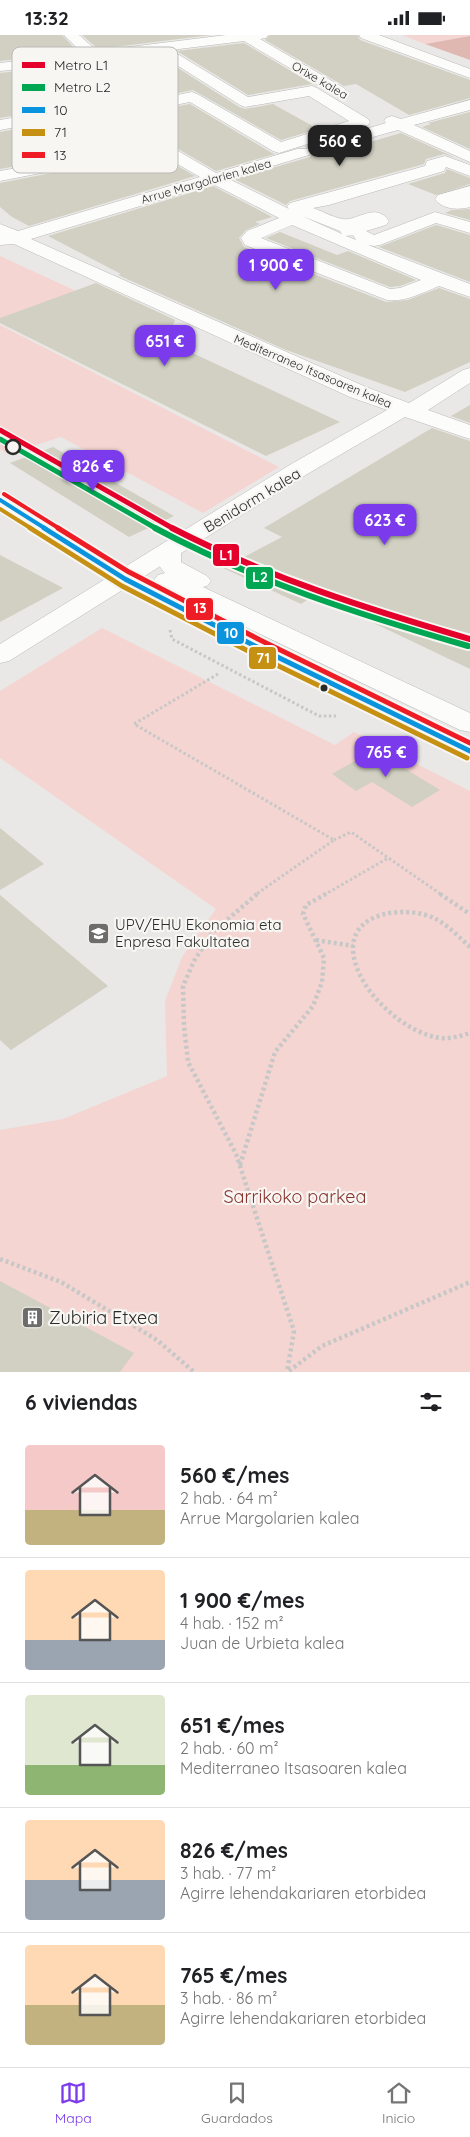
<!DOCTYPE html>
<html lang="es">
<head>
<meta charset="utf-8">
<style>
  body { margin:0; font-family:Quicksand,sans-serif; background:#f6f6f6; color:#202124; height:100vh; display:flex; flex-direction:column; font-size:19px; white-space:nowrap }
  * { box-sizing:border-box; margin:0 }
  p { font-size:16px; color:#757577 }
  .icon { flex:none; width:28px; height:28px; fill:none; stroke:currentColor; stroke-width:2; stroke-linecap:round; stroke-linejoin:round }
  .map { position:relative; height:1337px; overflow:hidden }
  .drawer { display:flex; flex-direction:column; background:#fff; flex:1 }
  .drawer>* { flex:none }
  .price { position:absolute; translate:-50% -42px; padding:0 11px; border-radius:10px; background:#7c3aed; color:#fff; font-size:16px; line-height:32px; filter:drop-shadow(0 1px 2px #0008) }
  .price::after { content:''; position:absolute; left:50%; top:30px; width:15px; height:11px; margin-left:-8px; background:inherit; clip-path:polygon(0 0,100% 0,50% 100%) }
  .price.selected { background:#222; color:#fff }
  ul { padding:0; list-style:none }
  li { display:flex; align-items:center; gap:15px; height:125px; padding:0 25px }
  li+li { border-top:1px solid #e0e0e0 }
  li span { display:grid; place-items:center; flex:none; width:140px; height:100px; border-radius:5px; color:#555 }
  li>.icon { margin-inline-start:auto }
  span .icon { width:60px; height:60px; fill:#fffc; stroke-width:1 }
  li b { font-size:21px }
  h2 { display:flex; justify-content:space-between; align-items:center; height:60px; padding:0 25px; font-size:21px }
  .status { display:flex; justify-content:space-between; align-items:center; height:35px; padding:0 25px; background:#fff; direction:ltr }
  .status svg { height:14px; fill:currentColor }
  .tab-bar { display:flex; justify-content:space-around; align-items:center; height:70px; border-top:1px solid #e0e0e0; background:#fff; font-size:14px; color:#757577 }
  .tab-bar a { display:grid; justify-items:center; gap:2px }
  .tab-bar .selected { color:#7c3aed }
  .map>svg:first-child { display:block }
  .green { fill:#f5d5d1 }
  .forest { fill:#dfb8b2 }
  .building { fill:#d1d0c2 }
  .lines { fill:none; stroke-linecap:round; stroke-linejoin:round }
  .street-casing { stroke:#bab9b8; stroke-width:1 }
  .secondary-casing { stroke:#bab9b8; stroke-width:1 }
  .path-far1 { stroke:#c7c7c7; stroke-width:3; stroke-dasharray:2.5 2.5; stroke-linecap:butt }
  .path { stroke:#c7c7c7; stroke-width:4.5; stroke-dasharray:3 3; stroke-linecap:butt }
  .street { fill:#fcfcfb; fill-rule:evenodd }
  .secondary { fill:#fcfcfb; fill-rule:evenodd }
  .bus-1-far1-casing { stroke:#f7f6f3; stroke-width:7 }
  .bus-1-casing { stroke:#f7f6f3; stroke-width:9 }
  .bus-2-far1-casing { stroke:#f7f6f3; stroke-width:7 }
  .bus-2-casing { stroke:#f7f6f3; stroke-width:9 }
  .bus-3-far1-casing { stroke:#f7f6f3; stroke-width:7 }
  .bus-3-casing { stroke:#f7f6f3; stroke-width:9 }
  .bus-1-far1 { stroke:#0994dd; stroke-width:4 }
  .bus-1 { stroke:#0994dd; stroke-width:5 }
  .bus-2-far1 { stroke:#c69012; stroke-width:4 }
  .bus-2 { stroke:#c69012; stroke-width:5 }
  .bus-3-far1 { stroke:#ee1c25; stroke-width:4 }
  .bus-3 { stroke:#ee1c25; stroke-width:5 }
  .metro-1-far1-casing { stroke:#f7f6f3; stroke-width:8 }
  .metro-1-casing { stroke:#f7f6f3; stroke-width:10 }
  .metro-2-far1-casing { stroke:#f7f6f3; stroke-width:8 }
  .metro-2-casing { stroke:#f7f6f3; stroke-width:10 }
  .metro-1-far1 { stroke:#e4002b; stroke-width:5 }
  .metro-1 { stroke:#e4002b; stroke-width:6 }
  .metro-2-far1 { stroke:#00a651; stroke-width:5 }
  .metro-2 { stroke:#00a651; stroke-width:6 }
  .stop-dot { fill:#f7f6f3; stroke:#2a2a29; stroke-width:2.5 }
  .bus-dot { fill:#2a2a29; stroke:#f7f6f3; stroke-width:2 }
  .labels { text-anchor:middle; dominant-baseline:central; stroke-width:4.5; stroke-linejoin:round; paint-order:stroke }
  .far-street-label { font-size:12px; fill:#2a2a29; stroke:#f7f6f3 }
  .street-label { font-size:15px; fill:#2a2a29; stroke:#f7f6f3 }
  .poi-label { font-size:15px; fill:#2a2a29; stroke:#f7f6f3; text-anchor:start }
  .near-park-label { font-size:18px; fill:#89342f; stroke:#f7f6f3 }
  .near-poi-label { font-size:18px; fill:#2a2a29; stroke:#f7f6f3; text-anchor:start }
  .key { fill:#f7f6f3; stroke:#bab9b6; stroke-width:1 }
  .key-label { font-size:14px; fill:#2a2a29 }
  .line-badge { stroke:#f7f6f3; stroke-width:2 }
  .badge-label { font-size:14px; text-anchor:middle; font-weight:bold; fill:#fff }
</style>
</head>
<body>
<div class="status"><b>13:32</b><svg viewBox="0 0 49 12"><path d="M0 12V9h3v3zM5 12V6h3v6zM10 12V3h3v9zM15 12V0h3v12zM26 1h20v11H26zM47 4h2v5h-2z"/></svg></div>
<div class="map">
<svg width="470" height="1337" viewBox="0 0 470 1337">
  <rect width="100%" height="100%" fill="#e9e8e6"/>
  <g class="green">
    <polygon points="402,0 470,0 470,1 425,9"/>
    <polygon points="0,221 76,256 0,283"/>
    <polygon points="0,290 279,432 203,478 61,402 8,419 0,414"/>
    <polygon points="102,593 335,710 354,697 470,756 470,1337 0,1337 0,1095 63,1084 167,1041 165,966 182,922 216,874 0,723 0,656"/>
  </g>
  <polygon class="forest" points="470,1 470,25 425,9"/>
  <g class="building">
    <polygon points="0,0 62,0 78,17 0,26"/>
    <polygon points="82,0 211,0 98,14"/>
    <polygon points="270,0 357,0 360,5 470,45 470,63 409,80 356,49 344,51 265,5"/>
    <polygon points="244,8 316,51 312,49 248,60 177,16"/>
    <polygon points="167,26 239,72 245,74 273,69 318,94 281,105 193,55 127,68 117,60 173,49 175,46 173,41 152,28"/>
    <polygon points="30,35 76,70 0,83 0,38"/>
    <polygon points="190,69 272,118 275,119 216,136 122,81"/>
    <polygon points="470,77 470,114 422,92 431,89 428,88"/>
    <polygon points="92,80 139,109 0,134 0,97"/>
    <polygon points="401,98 456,123 444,119 426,124 424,129 290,166 286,170 234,144 310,122 313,116 309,112 304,112 334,103 337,110 351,112 351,110 359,108 363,109"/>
    <polygon points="155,118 195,141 29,191 12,182 0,172 0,148"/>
    <polygon points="447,134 470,143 470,149 436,160 408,149 445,138"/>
    <polygon points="213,151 272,182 255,187 260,189 246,195 239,203 244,212 386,267 408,265 439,253 470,264 470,327 405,357 286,315 118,240 121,239 48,201"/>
    <polygon points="452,175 470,174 470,185 445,178"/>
    <polygon points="436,190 470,200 470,247 379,212"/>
    <polygon points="280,197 337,220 348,216 416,245 400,251 390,252 266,203"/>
    <polygon points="96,248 175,285 167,306 340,387 266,421 0,288 0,283"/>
    <polygon points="470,370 470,388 451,381"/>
    <polygon points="432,393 470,406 470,634 315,560 301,569 223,533 282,502 264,493"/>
    <polygon points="53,412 174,481 129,502 10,428"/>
    <polygon points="0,520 63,553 0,587"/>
    <polygon points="380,716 394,718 399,730 440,755 412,772 372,747 356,756 332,739 365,720"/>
    <polygon points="0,793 44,829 0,855"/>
    <polygon points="0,860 108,951 11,1015 0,1005"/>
    <polygon points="0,1246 134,1318 120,1337 0,1337"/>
  </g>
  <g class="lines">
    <defs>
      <g id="street">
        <path d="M64,0H79L97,16L226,0H268L266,3L260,4L344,53L347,56L344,59H334L244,6L171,15L248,62L312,51L317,53L368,84L370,87L368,90L279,118L273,116L190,67L124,80L119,78L94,60L91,57L94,54L152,43L126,25L128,22L148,18L46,31L118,81L216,138L297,114H309L311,117L309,120L229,144L289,174L287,172L290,168L425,131L427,126L445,121L470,130V141L446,132L444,136L329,170L313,173C322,176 332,182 342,184C357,187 375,166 389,186L386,190L366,196L374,200L435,177L470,187V198L436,188L380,210L374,211L368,210L470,249V262L439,251C422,258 406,267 387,265L245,210L241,203L247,196L279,183L213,149L31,204L366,352L409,368L463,335L470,333V348L428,375L470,390V404L405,382L309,438L9,626L0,628V609L293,428L387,375L350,362L14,209L0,210V189L18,196L200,142L155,116L0,146V136L144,110L92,78L0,95V85L81,71L31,33L0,36V28L82,18ZM167,24L240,70L245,72L309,61L349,86L281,107L197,59L192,57L127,70L112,59L171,48L173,45L171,42L147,27ZM302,181L340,196L342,199ZM292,190L421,245L400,253L390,254L261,203ZM353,200L356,205L346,201Z"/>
        <polygon points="359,0 379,0 470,34 470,43 361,3"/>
        <polygon points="470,65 470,75 414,90 470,116 470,127 398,95 344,110 338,108 336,105 338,102 386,88 384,86 386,83 392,81 401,84"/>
        <path d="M470,151V162L466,163L470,162V172C459,175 443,175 435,164L438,160Z"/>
      </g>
      <g id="secondary">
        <polygon points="0,458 8,460 134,539 266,606 470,705 470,725 460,722 248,618 116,549 0,475"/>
        <path d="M169,508L178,510L181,515V527L207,541L211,546L207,551L203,552L470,678V697L460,695L158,550L154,545L158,540L165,538C157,529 153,521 160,510Z"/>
      </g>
    </defs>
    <use href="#street" class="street-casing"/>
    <use href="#secondary" class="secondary-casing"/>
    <g class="path-far1">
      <polyline points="170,595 172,604 319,681 336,681"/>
      <polyline points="218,639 134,689 334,805 255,860"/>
      <polyline points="334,805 351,797 442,860"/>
      <polyline points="324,860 388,823"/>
    </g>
    <g class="path">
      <polyline points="257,859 212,898 194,926 183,951 184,991 188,1027 236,1119 294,1296 287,1337"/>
      <polyline points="440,859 470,879"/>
      <polyline points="316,905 353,911"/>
      <path d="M470,912C459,902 448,890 434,883C409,871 354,875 353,912C352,951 403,998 440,1003C450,1004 460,1001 470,998"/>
      <polyline points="240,1130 275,1017 313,971 322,947 324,923 303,879 306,870 326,859"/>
      <polyline points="0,1224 61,1247 157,1305 194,1337"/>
      <polyline points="289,1336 322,1311 470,1247"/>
    </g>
    <use href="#street" class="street"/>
    <use href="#secondary" class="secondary"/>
    <defs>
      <polyline id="bus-1-far1" points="0,465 46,494"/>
      <polyline id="bus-1" points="44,493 125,544 257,612 470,716"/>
      <polyline id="bus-2-far1" points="0,474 32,494"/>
      <polyline id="bus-2" points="30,493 122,551 254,619 467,723"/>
      <polyline id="bus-3-far1" points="4,459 60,494"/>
      <polyline id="bus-3" points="58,493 129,537 260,605 470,708"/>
    </defs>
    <use href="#bus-1-far1" class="bus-1-far1-casing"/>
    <use href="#bus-1" class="bus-1-casing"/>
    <use href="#bus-2-far1" class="bus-2-far1-casing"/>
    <use href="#bus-2" class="bus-2-casing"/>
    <use href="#bus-3-far1" class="bus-3-far1-casing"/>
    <use href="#bus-3" class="bus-3-casing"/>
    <use href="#bus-1-far1" class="bus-1-far1"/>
    <use href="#bus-1" class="bus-1"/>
    <use href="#bus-2-far1" class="bus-2-far1"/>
    <use href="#bus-2" class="bus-2"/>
    <use href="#bus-3-far1" class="bus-3-far1"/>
    <use href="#bus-3" class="bus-3"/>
    <defs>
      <polyline id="metro-1-far1" points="0,395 174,494"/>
      <path id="metro-1" d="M172,493C267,542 367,574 470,604"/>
      <polyline id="metro-2-far1" points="0,404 157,494"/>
      <path id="metro-2" d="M155,493C254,546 360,580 468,611"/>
    </defs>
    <use href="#metro-1-far1" class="metro-1-far1-casing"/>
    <use href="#metro-1" class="metro-1-casing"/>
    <use href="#metro-2-far1" class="metro-2-far1-casing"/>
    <use href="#metro-2" class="metro-2-casing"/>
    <use href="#metro-1-far1" class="metro-1-far1"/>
    <use href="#metro-1" class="metro-1"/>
    <use href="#metro-2-far1" class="metro-2-far1"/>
    <use href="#metro-2" class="metro-2"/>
  </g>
  <defs>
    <symbol id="university-square" viewBox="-11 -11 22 22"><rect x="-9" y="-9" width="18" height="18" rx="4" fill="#6d6c6b" stroke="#f7f6f3"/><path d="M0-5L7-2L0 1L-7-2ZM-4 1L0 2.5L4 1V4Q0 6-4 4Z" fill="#fff"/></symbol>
    <symbol id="building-square" viewBox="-11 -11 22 22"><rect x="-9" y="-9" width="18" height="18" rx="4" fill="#6d6c6b" stroke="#f7f6f3"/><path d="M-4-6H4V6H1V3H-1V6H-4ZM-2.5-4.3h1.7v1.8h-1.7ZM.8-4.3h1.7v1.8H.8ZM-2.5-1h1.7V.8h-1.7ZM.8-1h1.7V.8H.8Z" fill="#fff"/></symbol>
  </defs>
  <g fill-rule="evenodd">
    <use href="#university-square" x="86" y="886" width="25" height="25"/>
    <use href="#building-square" x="20" y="1270" width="25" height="25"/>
  </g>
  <circle class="stop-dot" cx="13" cy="412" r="7"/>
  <circle class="bus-dot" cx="324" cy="653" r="4.5"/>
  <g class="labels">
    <g class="far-street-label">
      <text transform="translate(320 45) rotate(30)">Orixe kalea</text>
      <text transform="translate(206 146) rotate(-16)">Arrue Margolarien kalea</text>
      <text transform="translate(313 336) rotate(23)">Mediterraneo Itsasoaren kalea</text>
    </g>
    <g class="street-label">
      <text transform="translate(252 465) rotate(-31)">Benidorm kalea</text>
    </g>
    <g class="poi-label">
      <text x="115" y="889">UPV/EHU Ekonomia eta<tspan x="115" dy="17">Enpresa Fakultatea</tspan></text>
    </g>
    <g class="near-park-label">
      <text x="295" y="1161">Sarrikoko parkea</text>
    </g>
    <g class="near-poi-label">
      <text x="49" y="1282">Zubiria Etxea</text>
    </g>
  </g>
  <rect x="12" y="12" width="166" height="126" rx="8" class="key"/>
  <rect x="22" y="27" width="23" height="6" fill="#e4002b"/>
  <rect x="22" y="49" width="23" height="7" fill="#00a651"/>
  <rect x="22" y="72" width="23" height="6" fill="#0994dd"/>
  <rect x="22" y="94" width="23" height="7" fill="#c69012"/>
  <rect x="22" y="117" width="23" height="6" fill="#ee1c25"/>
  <g class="key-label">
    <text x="54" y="35">Metro L1</text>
    <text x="54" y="57">Metro L2</text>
    <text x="54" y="80">10</text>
    <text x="54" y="102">71</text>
    <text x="54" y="125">13</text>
  </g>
  <g class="line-badge">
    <rect x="212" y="508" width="28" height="24" rx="5" fill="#e4002b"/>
    <rect x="245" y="531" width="29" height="24" rx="5" fill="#00a651"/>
    <rect x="185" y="562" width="29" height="24" rx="5" fill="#ee1c25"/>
    <rect x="216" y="586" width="29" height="24" rx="5" fill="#0994dd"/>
    <rect x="248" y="611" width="29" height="24" rx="5" fill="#c69012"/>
  </g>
  <g class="badge-label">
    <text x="226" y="525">L1</text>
    <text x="260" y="547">L2</text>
    <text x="200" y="578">13</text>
    <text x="231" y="603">10</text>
    <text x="263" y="628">71</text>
  </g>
</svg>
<b class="price selected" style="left:340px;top:132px">560 €</b>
<b class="price" style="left:276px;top:256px">1 900 €</b>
<b class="price" style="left:165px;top:332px">651 €</b>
<b class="price" style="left:93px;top:457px">826 €</b>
<b class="price" style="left:385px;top:511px">623 €</b>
<b class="price" style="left:386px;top:743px">765 €</b>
</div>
<section class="drawer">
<h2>6 viviendas<svg class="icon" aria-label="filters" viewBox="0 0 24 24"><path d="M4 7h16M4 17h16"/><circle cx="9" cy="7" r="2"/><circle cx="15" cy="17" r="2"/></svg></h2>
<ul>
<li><span style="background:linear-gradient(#f6c9c9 65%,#c2b280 0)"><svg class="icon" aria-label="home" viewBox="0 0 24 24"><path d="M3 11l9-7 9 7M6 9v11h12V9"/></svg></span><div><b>560 €/mes</b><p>2 hab. · 64 m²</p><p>Arrue Margolarien kalea</p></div></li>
<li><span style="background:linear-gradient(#ffd9b3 70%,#9aa5b1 0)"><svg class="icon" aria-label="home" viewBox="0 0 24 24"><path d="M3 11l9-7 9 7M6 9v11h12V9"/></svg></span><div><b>1 900 €/mes</b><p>4 hab. · 152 m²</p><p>Juan de Urbieta kalea</p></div></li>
<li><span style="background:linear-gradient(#dfe7d0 70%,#8fb573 0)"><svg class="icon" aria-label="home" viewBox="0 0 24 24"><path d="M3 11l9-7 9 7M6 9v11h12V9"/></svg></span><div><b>651 €/mes</b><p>2 hab. · 60 m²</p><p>Mediterraneo Itsasoaren kalea</p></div></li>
<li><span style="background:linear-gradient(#ffd9b3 60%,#9aa5b1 0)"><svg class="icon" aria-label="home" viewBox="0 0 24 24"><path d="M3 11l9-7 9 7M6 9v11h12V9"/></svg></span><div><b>826 €/mes</b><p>3 hab. · 77 m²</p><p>Agirre lehendakariaren etorbidea</p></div></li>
<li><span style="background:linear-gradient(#ffd9b3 60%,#c2b280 0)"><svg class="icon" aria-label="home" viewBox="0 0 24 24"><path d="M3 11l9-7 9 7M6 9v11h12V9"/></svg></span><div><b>765 €/mes</b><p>3 hab. · 86 m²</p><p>Agirre lehendakariaren etorbidea</p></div></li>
</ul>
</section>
<nav class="tab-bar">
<a class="selected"><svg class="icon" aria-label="map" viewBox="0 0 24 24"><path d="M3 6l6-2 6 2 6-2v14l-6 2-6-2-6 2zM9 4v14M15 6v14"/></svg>Mapa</a>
<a><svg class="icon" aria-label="saved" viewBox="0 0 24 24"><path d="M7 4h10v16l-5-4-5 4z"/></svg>Guardados</a>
<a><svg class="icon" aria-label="home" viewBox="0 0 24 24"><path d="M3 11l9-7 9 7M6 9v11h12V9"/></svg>Inicio</a>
</nav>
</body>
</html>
